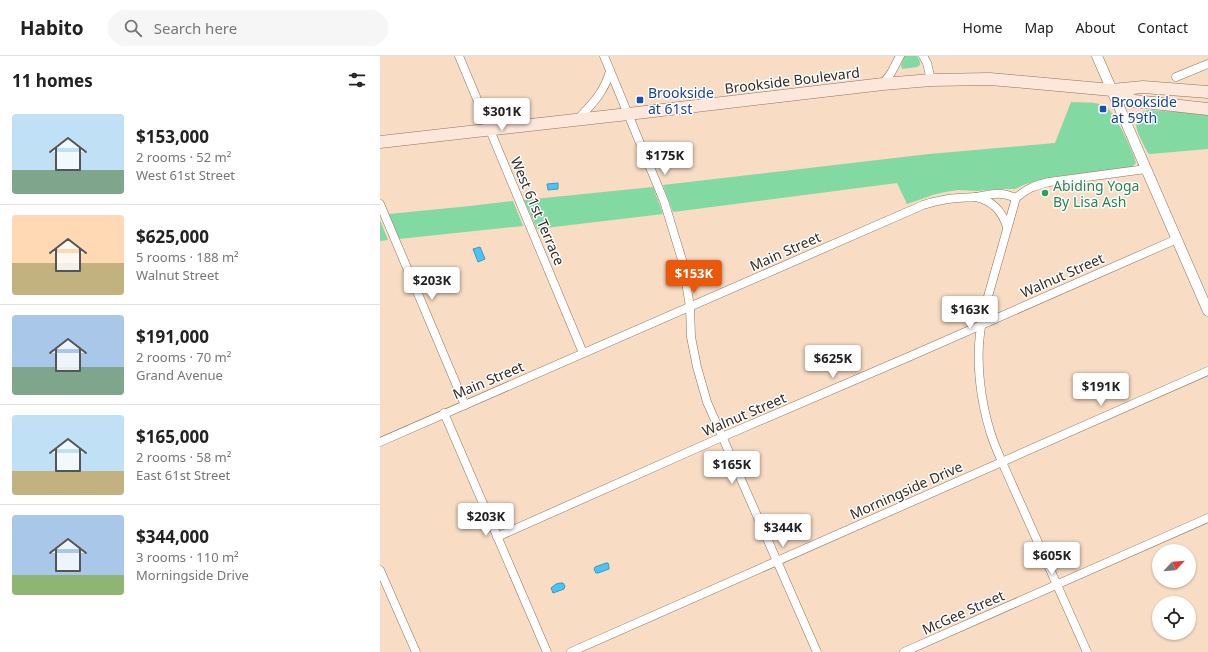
<!DOCTYPE html>
<html lang="en">
<head>
<meta charset="utf-8">
<style>
  body { margin:0; font-family:"Noto Sans",sans-serif; background:#f6f6f6; color:#222; height:100vh; display:flex; flex-direction:column; font-size:15px; white-space:nowrap }
  * { box-sizing:border-box; margin:0 }
  p { font-size:13px; color:#767676 }
  .icon { flex:none; width:22px; height:22px; fill:none; stroke:currentColor; stroke-width:2; stroke-linecap:round; stroke-linejoin:round }
  .map { position:relative; flex:1; overflow:hidden }
  .panel { display:flex; flex-direction:column; background:#fff; width:380px }
  .panel>* { flex:none }
  .needle { width:26px; rotate:64deg }
  .buttons { position:absolute; left:772px; top:488px; display:grid; gap:8px }
  .buttons a { display:grid; place-items:center; width:44px; height:44px; border-radius:50%; background:#fff; box-shadow:0 1px 3px #0004; font-size:20px }
  .price { position:absolute; translate:-50% -34px; padding:0 9px; border-radius:4px; background:#fff; color:#222; font-size:13px; line-height:26px; filter:drop-shadow(0 1px 2px #0008) }
  .price::after { content:''; position:absolute; left:50%; top:24px; width:12px; height:9px; margin-left:-6px; background:inherit; clip-path:polygon(0 0,100% 0,50% 100%) }
  .price.on { background:#ea580c; color:#fff }
  ul { padding:0; list-style:none }
  li { display:flex; align-items:center; gap:12px; height:100px; padding:0 12px }
  li+li { border-top:1px solid #e0e0e0 }
  li span { display:grid; place-items:center; flex:none; width:112px; height:80px; border-radius:4px; color:#555 }
  li>.icon { margin-inline-start:auto }
  span .icon { width:48px; height:48px; fill:#fffc; stroke-width:1 }
  li b { font-size:17px }
  h2 { display:flex; justify-content:space-between; align-items:center; height:48px; padding:0 12px; font-size:17px }
  header { display:flex; align-items:center; gap:24px; box-sizing:border-box; height:56px; padding:0 20px; background:#fff; border-bottom:1px solid #e0e0e0 }
  header strong { font-size:19px }
  nav { display:flex; gap:22px; margin-inline-start:auto; font-size:14px }
  .search { width:280px; height:36px; background:#f6f6f6; display:flex; align-items:center; gap:10px; box-sizing:border-box; padding:0 14px; border-radius:22px; color:#767676; font-size:15px }
  main { display:flex; flex:1; min-height:0 }
  .map>svg:first-child { display:block }
  .green { fill:#82d9a2 }
  .water { fill:#48c5f8; stroke:#4297b8 }
  .lines { fill:none; stroke-linecap:round; stroke-linejoin:round }
  .minor-casing { stroke:#8e7560; stroke-width:9 }
  .tertiary-casing { stroke:#8e7560; stroke-width:11 }
  .secondary-casing { stroke:#8e7560; stroke-width:13 }
  .minor { stroke:#fff; stroke-width:8 }
  .tertiary { stroke:#fff; stroke-width:10 }
  .secondary { stroke:#fde7db; stroke-width:12 }
  .transit-dot { fill:#1a4fb4; stroke:#fff; stroke-width:1.5 }
  .leisure-dot { fill:#2e9e5b; stroke:#fff; stroke-width:1.5 }
  .labels { text-anchor:middle; dominant-baseline:central; stroke-width:3; stroke-linejoin:round; paint-order:stroke }
  .street-label { font-size:14px; fill:#352b22; stroke:#fff }
  .transit-label { font-size:14px; fill:#164399; stroke:#fff; text-anchor:start }
  .leisure-label { font-size:14px; fill:#27864d; stroke:#fff; text-anchor:start }
</style>
</head>
<body>
<header>
<strong>Habito</strong>
<div class="search"><svg class="icon" aria-label="search" viewBox="0 0 24 24"><circle cx="10" cy="10" r="6"/><path d="M15 15l6 6"/></svg>Search here</div>
<nav><a>Home</a><a>Map</a><a>About</a><a>Contact</a></nav>
</header>
<main>
<section class="panel">
<h2>11 homes<svg class="icon" aria-label="filters" viewBox="0 0 24 24"><path d="M4 7h16M4 17h16"/><circle cx="9" cy="7" r="2"/><circle cx="15" cy="17" r="2"/></svg></h2>
<ul>
<li><span style="background:linear-gradient(#bfe0f5 70%,#7fa58c 0)"><svg class="icon" aria-label="home" viewBox="0 0 24 24"><path d="M3 11l9-7 9 7M6 9v11h12V9"/></svg></span><div><b>$153,000</b><p>2 rooms · 52 m²</p><p>West 61st Street</p></div></li>
<li><span style="background:linear-gradient(#ffd9b3 60%,#c2b280 0)"><svg class="icon" aria-label="home" viewBox="0 0 24 24"><path d="M3 11l9-7 9 7M6 9v11h12V9"/></svg></span><div><b>$625,000</b><p>5 rooms · 188 m²</p><p>Walnut Street</p></div></li>
<li><span style="background:linear-gradient(#a9c7e8 65%,#7fa58c 0)"><svg class="icon" aria-label="home" viewBox="0 0 24 24"><path d="M3 11l9-7 9 7M6 9v11h12V9"/></svg></span><div><b>$191,000</b><p>2 rooms · 70 m²</p><p>Grand Avenue</p></div></li>
<li><span style="background:linear-gradient(#bfe0f5 70%,#c2b280 0)"><svg class="icon" aria-label="home" viewBox="0 0 24 24"><path d="M3 11l9-7 9 7M6 9v11h12V9"/></svg></span><div><b>$165,000</b><p>2 rooms · 58 m²</p><p>East 61st Street</p></div></li>
<li><span style="background:linear-gradient(#a9c7e8 75%,#8fb573 0)"><svg class="icon" aria-label="home" viewBox="0 0 24 24"><path d="M3 11l9-7 9 7M6 9v11h12V9"/></svg></span><div><b>$344,000</b><p>3 rooms · 110 m²</p><p>Morningside Drive</p></div></li>
</ul>
</section>
<div class="map">
<svg width="828" height="596" viewBox="0 0 828 596">
  <rect width="100%" height="100%" fill="#f8dcc4"/>
  <g class="green">
    <polygon points="524,0 537,0 540,6 540,9 537,11 522,13 521,9 523,4"/>
    <path d="M691,46C702,47 715,45 725,50C734,54 754,97 756,107L752,111L672,121L646,128L635,133H619L597,135L578,134L565,136L553,139L527,148L517,127L293,156L283,129L549,98L675,87Z"/>
    <path d="M768,54L828,58V93L770,98L768,97C762,84 744,59 768,54Z"/>
    <polygon points="273,131 283,158 157,173 144,144"/>
    <polygon points="133,145 143,170 19,183 9,158 90,150"/>
    <polygon points="0,164 8,184 0,185"/>
  </g>
  <g class="water">
    <polygon points="178,127 178,133 168,134 167,128"/>
    <polygon points="100,191 105,203 98,206 93,193"/>
    <polygon points="226,507 228,507 229,511 229,513 218,517 216,517 214,513 215,511"/>
    <polygon points="180,527 183,527 185,530 184,533 173,537 171,532 176,528"/>
  </g>
  <g class="lines">
    <defs>
      <g id="minor">
        <polyline points="79,0 203,297"/>
        <polyline points="224,0 284,145 303,207 310,251 311,281 317,311 327,346 437,596"/>
        <polyline points="543,0 547,7 551,24"/>
        <polyline points="796,21 828,8"/>
        <polyline points="503,28 511,17 520,0"/>
        <path d="M197,64C212,48 224,37 230,15"/>
        <path d="M596,141C613,145 622,155 627,171"/>
        <path d="M636,142L605,251C603,260 601,269 600,278C596,308 601,346 610,375C613,386 618,396 622,406L707,596"/>
        <path d="M636,142C648,132 653,130 669,126L766,113"/>
        <polyline points="0,148 85,349"/>
        <polyline points="64,357 167,596"/>
        <path d="M0,386L543,149C555,145 566,143 577,142C583,141 590,142 596,141C613,138 619,135 636,142"/>
        <polyline points="117,481 342,381 533,299 797,183"/>
        <polyline points="0,514 36,596"/>
        <polyline points="191,596 828,315"/>
        <polyline points="524,596 828,462"/>
      </g>
      <polyline id="tertiary" points="717,0 828,255"/>
      <g id="secondary">
        <polyline points="732,34 746,42 755,45 828,53"/>
        <polyline points="0,86 248,58 503,28 551,24 610,23 732,34 763,31 828,36"/>
      </g>
    </defs>
    <use href="#minor" class="minor-casing"/>
    <use href="#tertiary" class="tertiary-casing"/>
    <use href="#secondary" class="secondary-casing"/>
    <use href="#minor" class="minor"/>
    <use href="#tertiary" class="tertiary"/>
    <use href="#secondary" class="secondary"/>
  </g>
  <g class="transit-dot">
    <rect x="256" y="40" width="8" height="8" rx="2"/>
    <rect x="719" y="49" width="8" height="8" rx="2"/>
  </g>
  <circle class="leisure-dot" cx="665" cy="137" r="4"/>
  <g class="labels">
    <g class="street-label">
      <text transform="translate(412 24) rotate(-7)">Brookside Boulevard</text>
      <text transform="translate(158 155) rotate(67)">West 61st Terrace</text>
      <text transform="translate(405 195) rotate(-24)">Main Street</text>
      <text transform="translate(682 219) rotate(-24)">Walnut Street</text>
      <text transform="translate(108 324) rotate(-23)">Main Street</text>
      <text transform="translate(364 358) rotate(-23)">Walnut Street</text>
      <text transform="translate(526 434) rotate(-24)">Morningside Drive</text>
      <text transform="translate(583 556) rotate(-24)">McGee Street</text>
    </g>
    <g class="transit-label">
      <text x="268" y="36">Brookside<tspan x="268" dy="16">at 61st</tspan></text>
      <text x="731" y="45">Brookside<tspan x="731" dy="16">at 59th</tspan></text>
    </g>
    <g class="leisure-label">
      <text x="673" y="129">Abiding Yoga<tspan x="673" dy="16">By Lisa Ash</tspan></text>
    </g>
  </g>
</svg>
<div class="buttons">
<a><svg class="needle" viewBox="-14 -14 28 28"><path d="M0-13l5 13h-10z" fill="#e53935"/><path d="M0 13l5-13h-10z" fill="#767676"/></svg></a>
<a><svg class="icon" aria-label="locate" viewBox="0 0 24 24"><circle cx="12" cy="12" r="6"/><path d="M12 2v4M12 18v4M2 12h4M18 12h4"/></svg></a>
</div>
<b class="price" style="left:122px;top:76px">$301K</b>
<b class="price" style="left:285px;top:120px">$175K</b>
<b class="price on" style="left:314px;top:238px">$153K</b>
<b class="price" style="left:52px;top:245px">$203K</b>
<b class="price" style="left:590px;top:274px">$163K</b>
<b class="price" style="left:453px;top:323px">$625K</b>
<b class="price" style="left:721px;top:351px">$191K</b>
<b class="price" style="left:352px;top:429px">$165K</b>
<b class="price" style="left:106px;top:481px">$203K</b>
<b class="price" style="left:403px;top:492px">$344K</b>
<b class="price" style="left:672px;top:520px">$605K</b>
</div>
</main>
</body>
</html>
